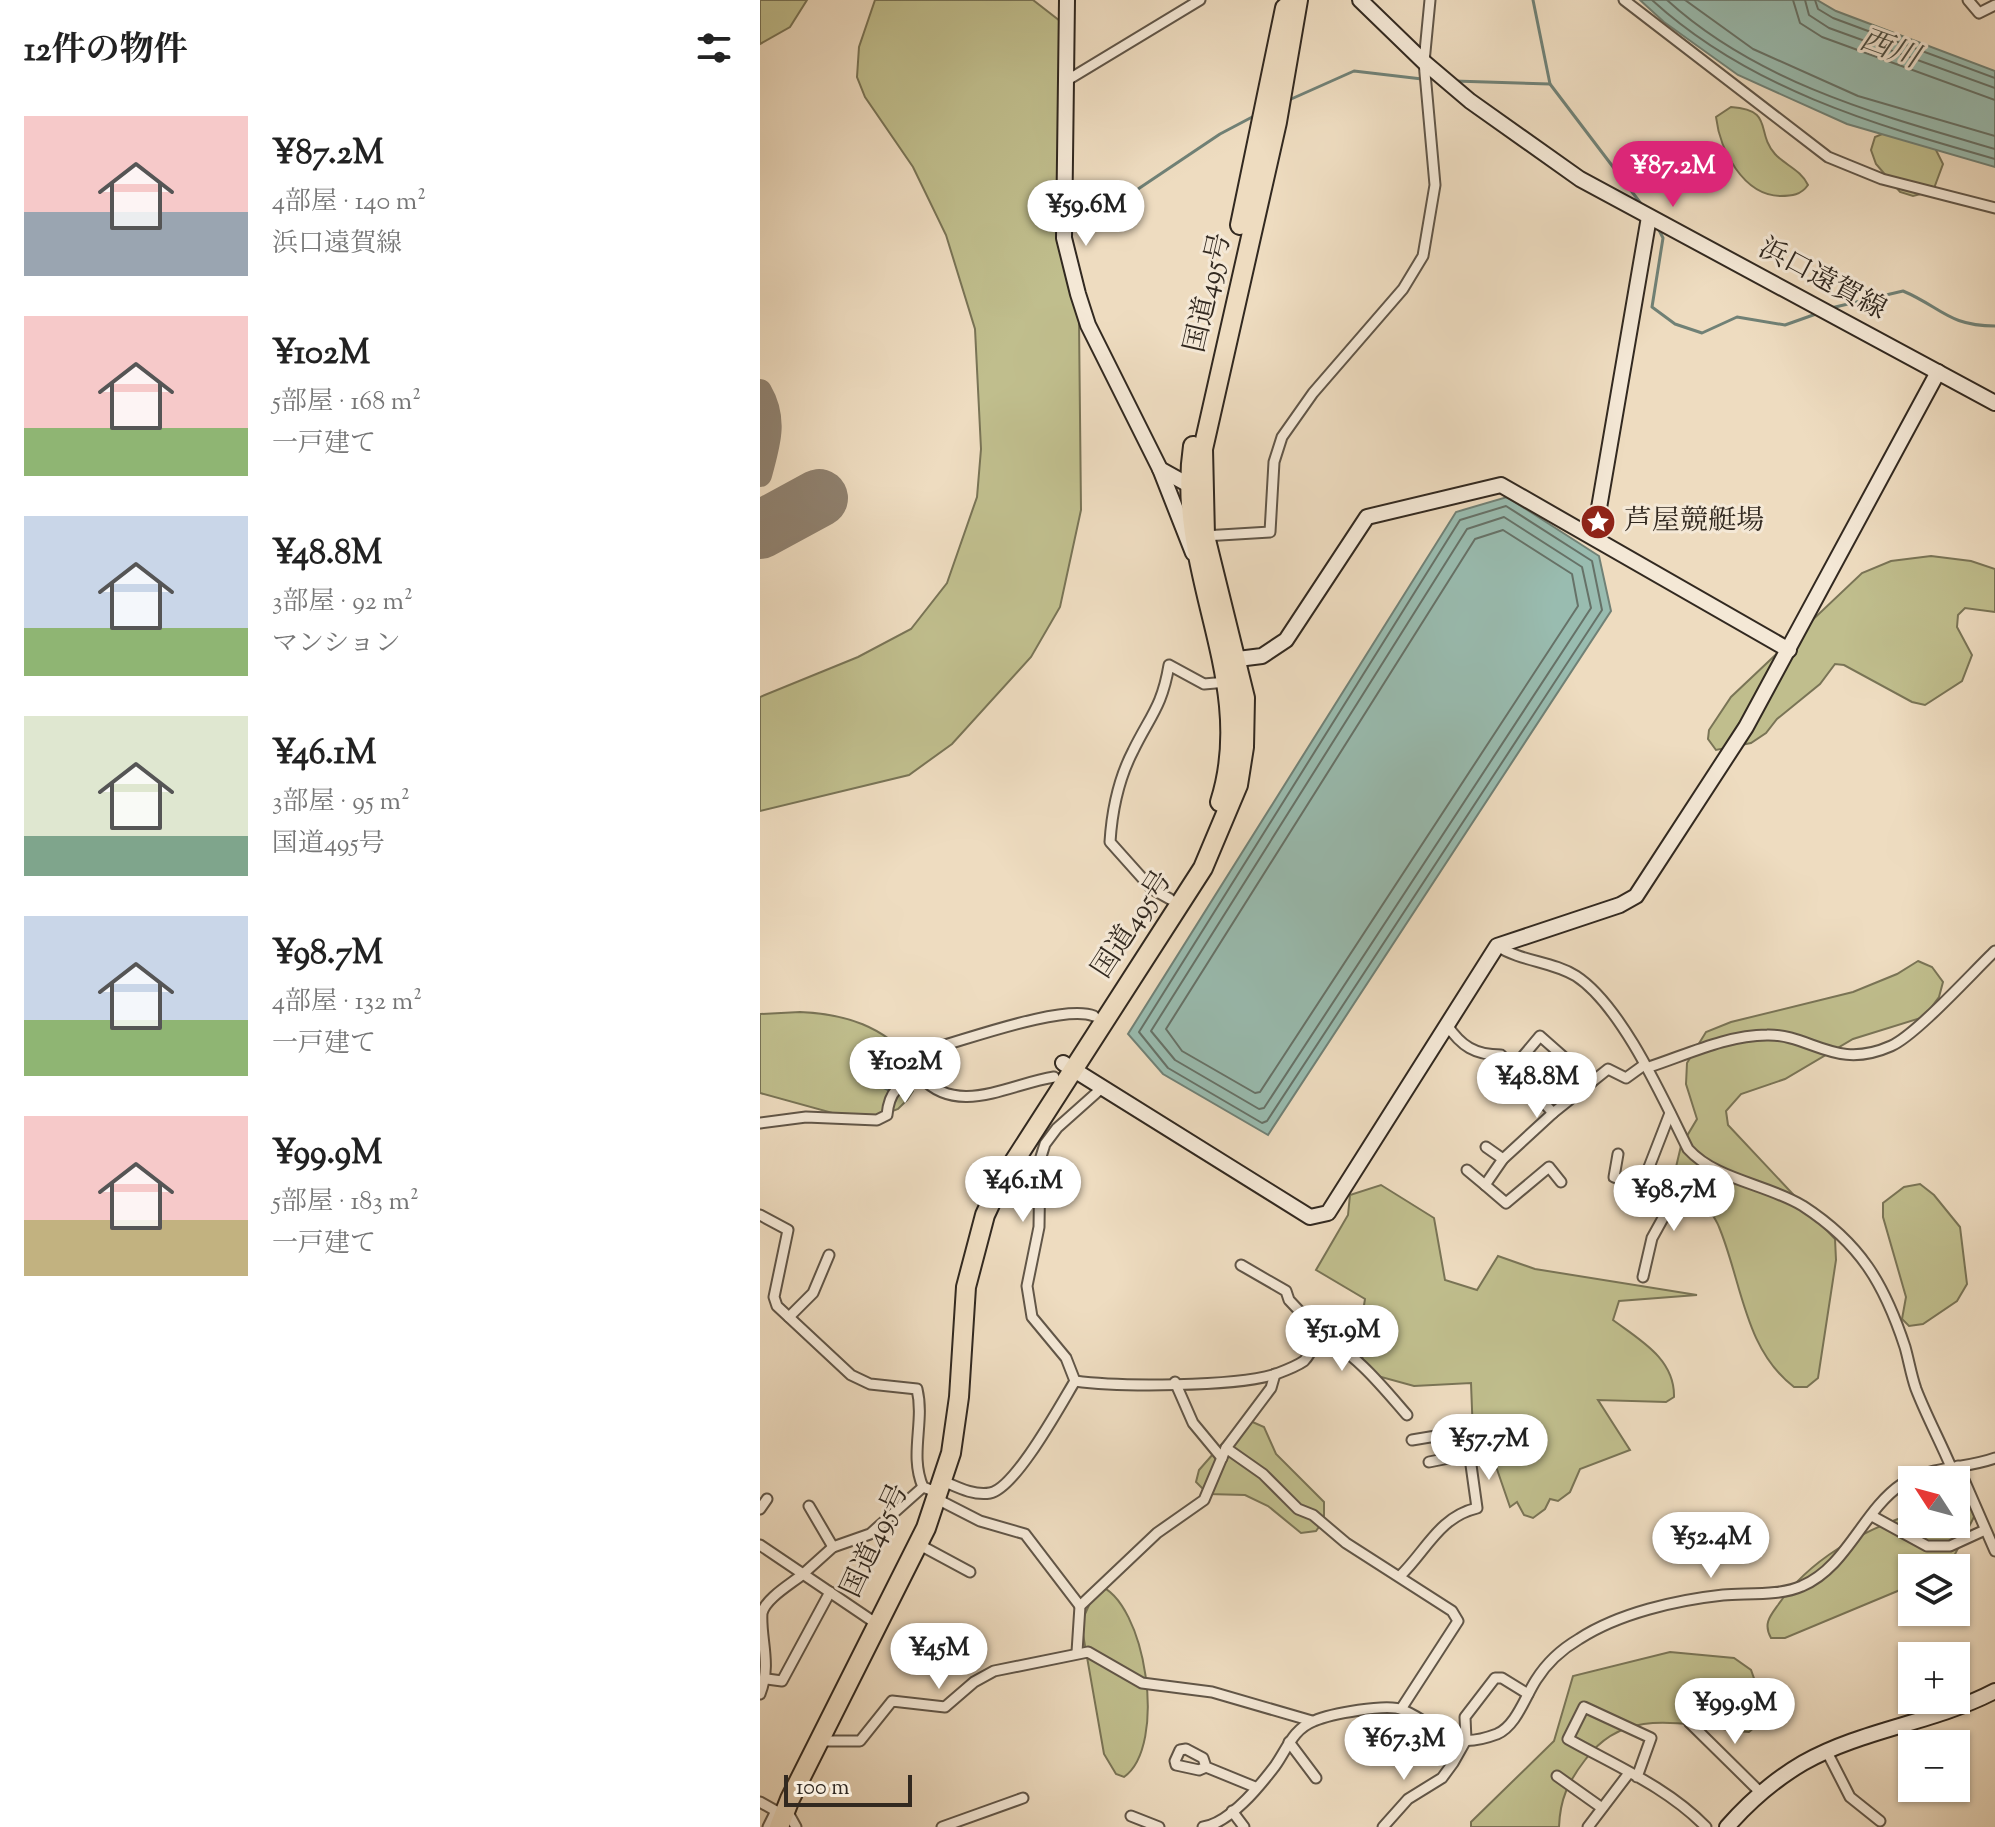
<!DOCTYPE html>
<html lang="ja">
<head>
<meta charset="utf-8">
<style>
  body { margin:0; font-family:"Sorts Mill Goudy","Noto Serif JP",serif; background:#f6f6f6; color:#222; height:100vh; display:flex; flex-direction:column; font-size:30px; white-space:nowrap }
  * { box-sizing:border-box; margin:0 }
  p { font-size:26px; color:#767676 }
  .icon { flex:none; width:44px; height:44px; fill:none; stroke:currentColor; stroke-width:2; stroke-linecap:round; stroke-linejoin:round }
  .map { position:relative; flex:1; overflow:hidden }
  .sheet { display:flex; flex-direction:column; background:#fff; width:760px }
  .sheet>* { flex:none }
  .needle { width:52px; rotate:306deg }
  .controls { position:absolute; left:1138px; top:1466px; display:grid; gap:16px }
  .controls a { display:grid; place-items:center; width:72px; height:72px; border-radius:0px; background:#fff; box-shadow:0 2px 6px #0004; font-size:40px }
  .scale { position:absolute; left:24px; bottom:20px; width:128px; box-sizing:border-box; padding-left:8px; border:4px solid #322920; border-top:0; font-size:22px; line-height:28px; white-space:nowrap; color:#322920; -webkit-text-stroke:6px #f4e8d6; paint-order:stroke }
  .price { position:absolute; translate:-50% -68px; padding:0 18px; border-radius:28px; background:#fff; color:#222; font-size:26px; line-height:52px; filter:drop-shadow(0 2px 4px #0008) }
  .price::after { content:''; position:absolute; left:50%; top:48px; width:24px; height:18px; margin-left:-12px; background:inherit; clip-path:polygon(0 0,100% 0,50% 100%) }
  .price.current { background:#db2777; color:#fff }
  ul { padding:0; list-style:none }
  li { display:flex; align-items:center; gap:24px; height:200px; padding:0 24px }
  li span { display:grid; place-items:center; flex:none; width:224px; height:160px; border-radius:0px; color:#555 }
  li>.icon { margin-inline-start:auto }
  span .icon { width:96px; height:96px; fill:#fffc; stroke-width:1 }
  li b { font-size:34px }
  h2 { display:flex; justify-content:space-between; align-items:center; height:96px; padding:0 24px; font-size:34px }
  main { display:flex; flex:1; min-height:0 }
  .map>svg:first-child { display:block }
  .green { fill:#c0be8d; stroke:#797456; stroke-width:2 }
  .water { fill:#99bcb0; stroke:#708176; stroke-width:2 }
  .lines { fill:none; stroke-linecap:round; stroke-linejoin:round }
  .shore { stroke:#667268; stroke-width:2 }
  .stream { stroke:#708176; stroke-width:3 }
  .taxiway { stroke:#908270; stroke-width:24 }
  .runway { stroke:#908270; stroke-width:58 }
  .street-casing { stroke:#615648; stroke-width:13 }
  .secondary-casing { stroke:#322920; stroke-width:18 }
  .highway-casing { stroke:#322920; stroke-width:22 }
  .street { stroke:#f4e8d6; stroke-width:9 }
  .secondary { stroke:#f4e8d6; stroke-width:14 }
  .highway { stroke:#eedcc0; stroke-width:18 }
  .labels { text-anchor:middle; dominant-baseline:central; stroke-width:6; stroke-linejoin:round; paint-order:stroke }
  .street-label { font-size:28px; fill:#322920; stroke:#f4e8d6 }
  .poi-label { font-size:28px; fill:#322920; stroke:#f4e8d6; text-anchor:start }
  .water-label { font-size:30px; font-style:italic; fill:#4c4e44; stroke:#f4e8d6 }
</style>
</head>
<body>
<main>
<section class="sheet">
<h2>12件の物件<svg class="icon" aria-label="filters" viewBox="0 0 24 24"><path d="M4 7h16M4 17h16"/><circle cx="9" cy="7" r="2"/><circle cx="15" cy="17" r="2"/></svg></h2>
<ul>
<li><span style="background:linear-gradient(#f6c9c9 60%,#9aa5b1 0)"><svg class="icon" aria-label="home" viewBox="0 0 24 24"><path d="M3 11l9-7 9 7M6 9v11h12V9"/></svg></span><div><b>¥87.2M</b><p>4部屋 · 140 m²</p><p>浜口遠賀線</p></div></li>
<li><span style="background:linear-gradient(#f6c9c9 70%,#8fb573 0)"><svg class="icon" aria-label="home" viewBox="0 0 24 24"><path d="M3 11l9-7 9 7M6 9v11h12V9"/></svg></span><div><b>¥102M</b><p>5部屋 · 168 m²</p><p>一戸建て</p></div></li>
<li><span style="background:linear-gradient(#c9d6e8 70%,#8fb573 0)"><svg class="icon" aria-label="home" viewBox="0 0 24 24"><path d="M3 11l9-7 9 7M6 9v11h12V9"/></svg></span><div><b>¥48.8M</b><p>3部屋 · 92 m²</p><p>マンション</p></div></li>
<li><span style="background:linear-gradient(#dfe7d0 75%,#7fa58c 0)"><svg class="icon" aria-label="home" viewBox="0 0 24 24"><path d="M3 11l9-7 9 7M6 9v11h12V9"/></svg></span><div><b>¥46.1M</b><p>3部屋 · 95 m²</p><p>国道495号</p></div></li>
<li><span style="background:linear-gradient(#c9d6e8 65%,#8fb573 0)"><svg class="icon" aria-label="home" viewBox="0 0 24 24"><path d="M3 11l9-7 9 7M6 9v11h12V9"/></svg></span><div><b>¥98.7M</b><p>4部屋 · 132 m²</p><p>一戸建て</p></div></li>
<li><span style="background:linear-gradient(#f6c9c9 65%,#c2b280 0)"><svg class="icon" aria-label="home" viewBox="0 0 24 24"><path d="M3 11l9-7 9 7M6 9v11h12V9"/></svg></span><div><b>¥99.9M</b><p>5部屋 · 183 m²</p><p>一戸建て</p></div></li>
</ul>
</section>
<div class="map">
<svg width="1235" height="1827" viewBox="0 0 1235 1827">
  <rect width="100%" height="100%" fill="#eedcc0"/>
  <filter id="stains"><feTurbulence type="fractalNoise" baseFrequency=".0025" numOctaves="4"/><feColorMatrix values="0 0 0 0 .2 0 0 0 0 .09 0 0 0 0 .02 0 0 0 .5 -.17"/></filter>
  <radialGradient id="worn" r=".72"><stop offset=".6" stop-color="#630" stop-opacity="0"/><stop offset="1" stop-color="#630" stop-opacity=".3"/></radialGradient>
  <g class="green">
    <polygon points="0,0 47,0 30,27 0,44"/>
    <polygon points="115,0 273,0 300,21 305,263 319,321 321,510 300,607 271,657 192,744 149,775 0,811 0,697 98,657 151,629 187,583 217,497 221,449 215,329 186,235 153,167 105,97 97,77 99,47"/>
    <path d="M971,107C1015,110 995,132 1015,154C1025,165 1041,170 1048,185C1041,195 1032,196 1020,196C983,195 960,150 956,117Z"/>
    <polygon points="1127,132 1175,148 1183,164 1173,191 1153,196 1140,192 1116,164 1111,150 1115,137"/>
    <polygon points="1171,556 1211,561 1235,569 1235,612 1205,608 1198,615 1197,627 1212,655 1202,681 1165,705 1152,702 1084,665 1075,664 1060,684 1017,719 1006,733 991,743 956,750 948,739 949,730 971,697 1102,573 1131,561"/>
    <path d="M1158,961L1172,967L1183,982L1179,997L1164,1017L1093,1039L1025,1079L981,1094L966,1111L968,1125L1075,1239L1076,1260L1058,1378L1047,1387H1034C984,1349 982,1282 959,1227C952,1209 928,1184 916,1167L921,1146L937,1119L926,1084L927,1063L946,1032L971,1022L1093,992L1137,974Z"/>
    <path d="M40,1012C86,1014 123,1026 154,1062L153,1091L147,1100L138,1109L105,1122L0,1093V1014Z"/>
    <polygon points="1160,1184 1174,1195 1200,1227 1207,1284 1197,1301 1163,1324 1149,1326 1142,1319 1146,1297 1123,1217 1123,1203 1144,1187"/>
    <path d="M621,1185L674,1218L685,1280L717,1290L738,1256L775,1269L937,1295L859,1301L853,1320C880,1340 915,1359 914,1397L906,1402L838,1400L870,1450L820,1469L810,1492L798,1501L790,1499L785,1509L773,1518L764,1515L757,1502L750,1507L731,1452L714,1461L711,1383L654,1386L603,1372L601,1324L605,1299L556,1270L588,1215L590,1195Z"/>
    <polygon points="488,1420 504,1427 516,1454 564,1502 564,1520 556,1531 541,1533 508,1506 485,1495 448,1494 436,1482 439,1470 482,1421"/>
    <path d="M1202,1497L1212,1500L1218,1509L1188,1568H1152V1585L1025,1638H1011C1003,1624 1010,1616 1018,1605C1049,1560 1101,1531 1152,1514V1524H1196V1499Z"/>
    <path d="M338,1585C386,1601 408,1746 364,1777L356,1774L344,1754L321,1623Z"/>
    <path d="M910,1652L974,1658L991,1670L1001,1698L996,1726L989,1732C928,1727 867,1703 825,1760C808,1782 800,1799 799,1827H711V1822L794,1741L813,1676Z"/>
  </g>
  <g class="water">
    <polygon points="880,0 1057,0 1076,11 1235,71 1235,167 1087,124 978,75 904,22"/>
    <polygon points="747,497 839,556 851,611 508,1135 403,1074 368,1034 696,512"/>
    <polygon points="147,1050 152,1056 147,1074 128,1090 119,1086 122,1063 137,1051"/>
  </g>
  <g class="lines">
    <g class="shore">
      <path d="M892,0C988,88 1112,124 1235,159"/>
      <path d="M907,0C998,83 1119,115 1235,149"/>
      <polyline points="925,0 993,49 1098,96 1235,136"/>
      <polyline points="1033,0 1040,23 1062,37 1235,100"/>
      <polyline points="1045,0 1049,15 1069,28 1235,88"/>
      <polyline points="1055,0 1058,9 1073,18 1235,78"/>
      <polygon points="746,506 832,561 842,610 507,1121 502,1123 408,1068 379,1032 700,520"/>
      <polygon points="744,517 822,567 831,608 504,1108 499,1109 415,1060 391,1031 707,529"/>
      <polygon points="743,530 812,574 818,606 500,1092 495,1093 422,1051 406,1029 715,539"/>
    </g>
    <g class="stream">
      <polyline points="773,0 790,84 882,205"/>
      <polyline points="694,81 790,84"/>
      <polyline points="529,100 594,71 662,79"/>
      <polyline points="898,228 903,238 892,307 915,324 942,333 977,317 1025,325 1056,314"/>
      <polyline points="317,230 460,134 496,115"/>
      <path d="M1071,308L1143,291C1181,307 1188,326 1235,326"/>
    </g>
    <path class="taxiway" d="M0,391C17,420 8,445 0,475"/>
    <polyline class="runway" points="0,530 59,498"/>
    <defs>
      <g id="street">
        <polyline points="864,0 1068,157 1122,179 1235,208"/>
        <polyline points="1208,0 1219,13 1235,5"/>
        <polyline points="306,81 440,0"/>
        <polyline points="444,536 510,532 514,462 522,437 553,393 643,289 663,256 675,185 664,62 670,0"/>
        <path d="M410,899L392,889L350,842C352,810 358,780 373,751C390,716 402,707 409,665L444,684L467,682"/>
        <path d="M737,946C762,962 792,961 816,976C862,1006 904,1101 928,1149C956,1180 1007,1184 1043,1206C1100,1243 1124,1283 1145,1347C1149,1361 1151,1375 1156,1389C1166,1415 1180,1441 1191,1467"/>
        <path d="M687,1025C701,1046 715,1055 741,1055L793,1113L848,1069L866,1078L884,1065"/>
        <polyline points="754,1067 780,1036 832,1082"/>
        <path d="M889,1067C926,1055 967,1035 1007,1035C1051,1034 1075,1071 1131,1046C1156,1035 1212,973 1235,951"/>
        <path d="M161,1077L168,1054L178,1047C211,1038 305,1004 334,1016"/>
        <path d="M0,1123L46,1117L117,1120L127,1115C129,1092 139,1082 161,1077C198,1117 249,1084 294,1077"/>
        <polyline points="726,1147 743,1159"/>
        <polyline points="858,1154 854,1177 877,1185 884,1180 910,1113"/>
        <polyline points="707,1170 725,1185 743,1159 793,1113"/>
        <polyline points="725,1185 746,1203 789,1167 801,1182"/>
        <polyline points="877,1185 911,1201"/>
        <path d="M0,1215L28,1230L14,1297L17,1306L91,1375L110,1384L157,1389C165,1422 149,1455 163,1487L171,1490"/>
        <polyline points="481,1265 526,1291 529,1300 558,1331 559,1344"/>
        <polyline points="883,1277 892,1238 923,1182"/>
        <polyline points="29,1317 53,1293 69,1255"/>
        <path d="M315,1381C358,1387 475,1387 516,1374C524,1371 537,1366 544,1361C552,1353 552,1342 566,1343C590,1345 631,1397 647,1415"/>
        <polyline points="415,1382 433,1423 462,1458"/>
        <polyline points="466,1448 503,1474 538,1509 553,1515 586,1543 692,1611 698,1621 641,1709"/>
        <polyline points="669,1462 709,1454"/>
        <polyline points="1198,1466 1235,1551"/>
        <path d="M183,1481C197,1487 214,1496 230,1493C255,1489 301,1404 315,1381L306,1358L272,1317L267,1286L279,1227L280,1160L285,1144L297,1128L343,1087"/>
        <polyline points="177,1499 220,1521 265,1534 320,1606"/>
        <polyline points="49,1506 73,1547"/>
        <polyline points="0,1509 7,1499"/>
        <polyline points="1112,1516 1167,1546 1190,1546 1225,1530"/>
        <polyline points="158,1544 210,1572"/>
        <polyline points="0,1545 43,1574 73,1547 110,1534 163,1487"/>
        <path d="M640,1576C666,1551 679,1517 717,1508L705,1422L676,1436L652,1440"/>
        <polyline points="317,1652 320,1606 397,1533 444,1500 466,1448 511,1388 515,1374"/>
        <polyline points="7,1679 22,1681 70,1592"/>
        <path d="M0,1694C12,1664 0,1638 2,1613C6,1598 31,1584 43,1574L111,1620"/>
        <polyline points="929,1722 1001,1793"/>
        <polyline points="58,1741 100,1741 132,1701 185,1707 214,1682 234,1671 328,1652 382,1683 452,1692 552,1721"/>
        <polyline points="529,1742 556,1778"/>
        <polyline points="1067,1752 1090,1797 1120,1821"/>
        <polyline points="446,1767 443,1758 426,1749 420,1750 415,1761 416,1765 439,1770 446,1767 495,1787"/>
        <polyline points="797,1776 842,1808"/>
        <path d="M877,1777L891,1738L824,1707L808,1739C856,1766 907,1787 946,1827"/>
        <polyline points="0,1802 16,1811 8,1827"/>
        <polyline points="26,1809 36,1827"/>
        <polyline points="472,1811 484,1827"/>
        <polyline points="371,1816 399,1827"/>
        <polyline points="182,1827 263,1798"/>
        <path d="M443,1827C470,1823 499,1787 515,1766C527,1749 533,1729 554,1721C570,1714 627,1703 643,1710C681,1726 687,1753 737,1734C756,1726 765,1697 776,1680C786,1664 802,1649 819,1639C859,1613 917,1600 963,1595C987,1593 1020,1596 1042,1586C1087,1567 1103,1510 1142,1484C1170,1466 1205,1469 1235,1458"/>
        <polyline points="623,1827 648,1799 682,1778 693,1763 706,1740 705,1717 735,1678 742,1678 768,1694"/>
        <polyline points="828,1827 869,1773"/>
      </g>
      <g id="secondary">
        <polyline points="307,0 304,238 318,294 328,325 400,469 427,484"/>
        <polyline points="600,0 664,62 710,101 820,179 1235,403"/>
        <polyline points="400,469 433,553"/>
        <polyline points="834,537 889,217"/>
        <polyline points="469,656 478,659 502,656 526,640 607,517 741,485 1029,650"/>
        <polyline points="303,1063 550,1217 568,1213 737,946 860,905 876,896 986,727 1178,372"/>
        <path d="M967,1827C989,1802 1014,1780 1043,1763C1103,1729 1174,1723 1235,1691"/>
      </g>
      <g id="highway">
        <polyline points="480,225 525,8"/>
        <path d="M433,446C414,571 499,680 460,802"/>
        <polyline points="19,1827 30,1799 166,1528 191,1453 199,1397 206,1287 225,1215 239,1185 443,868 478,785 484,747 485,698 445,536 443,449 517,122 538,0"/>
      </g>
    </defs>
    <use href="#street" class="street-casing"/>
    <use href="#secondary" class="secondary-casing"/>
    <use href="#highway" class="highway-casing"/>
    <use href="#street" class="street"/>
    <use href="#secondary" class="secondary"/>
    <use href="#highway" class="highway"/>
  </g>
  <defs>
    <symbol id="sight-disc" viewBox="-11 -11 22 22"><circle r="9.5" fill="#8f2418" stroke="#f4e8d6"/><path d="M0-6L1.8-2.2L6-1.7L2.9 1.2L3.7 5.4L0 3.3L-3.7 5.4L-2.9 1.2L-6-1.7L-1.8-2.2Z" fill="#fff"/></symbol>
  </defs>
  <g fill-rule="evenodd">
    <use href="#sight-disc" x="818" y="502" width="40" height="40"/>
  </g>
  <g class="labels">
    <g class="street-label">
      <text transform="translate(1062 280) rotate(28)">浜口遠賀線</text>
      <text transform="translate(449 293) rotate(-77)">国道495号</text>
      <text transform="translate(373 925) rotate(-57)">国道495号</text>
      <text transform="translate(116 1541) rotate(-65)">国道495号</text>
    </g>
    <g class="poi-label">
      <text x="864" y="522">芦屋競艇場</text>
    </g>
    <g class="water-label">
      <text transform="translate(1129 50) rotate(20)">西川</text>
    </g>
  </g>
  <rect width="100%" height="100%" filter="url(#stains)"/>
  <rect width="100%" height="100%" fill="url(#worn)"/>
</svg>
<div class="controls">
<a><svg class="needle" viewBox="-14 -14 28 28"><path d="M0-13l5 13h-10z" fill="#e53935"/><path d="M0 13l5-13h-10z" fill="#767676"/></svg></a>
<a><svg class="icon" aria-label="layers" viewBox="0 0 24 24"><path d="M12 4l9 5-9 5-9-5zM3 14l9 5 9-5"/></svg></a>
<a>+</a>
<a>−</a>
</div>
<div class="scale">100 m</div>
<b class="price current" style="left:913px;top:209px">¥87.2M</b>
<b class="price" style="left:326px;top:248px">¥59.6M</b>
<b class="price" style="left:145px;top:1105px">¥102M</b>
<b class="price" style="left:777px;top:1120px">¥48.8M</b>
<b class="price" style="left:263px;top:1224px">¥46.1M</b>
<b class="price" style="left:914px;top:1233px">¥98.7M</b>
<b class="price" style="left:582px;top:1373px">¥51.9M</b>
<b class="price" style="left:729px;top:1482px">¥57.7M</b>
<b class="price" style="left:951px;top:1580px">¥52.4M</b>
<b class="price" style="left:179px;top:1691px">¥45M</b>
<b class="price" style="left:975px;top:1746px">¥99.9M</b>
<b class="price" style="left:644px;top:1782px">¥67.3M</b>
</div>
</main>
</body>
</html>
